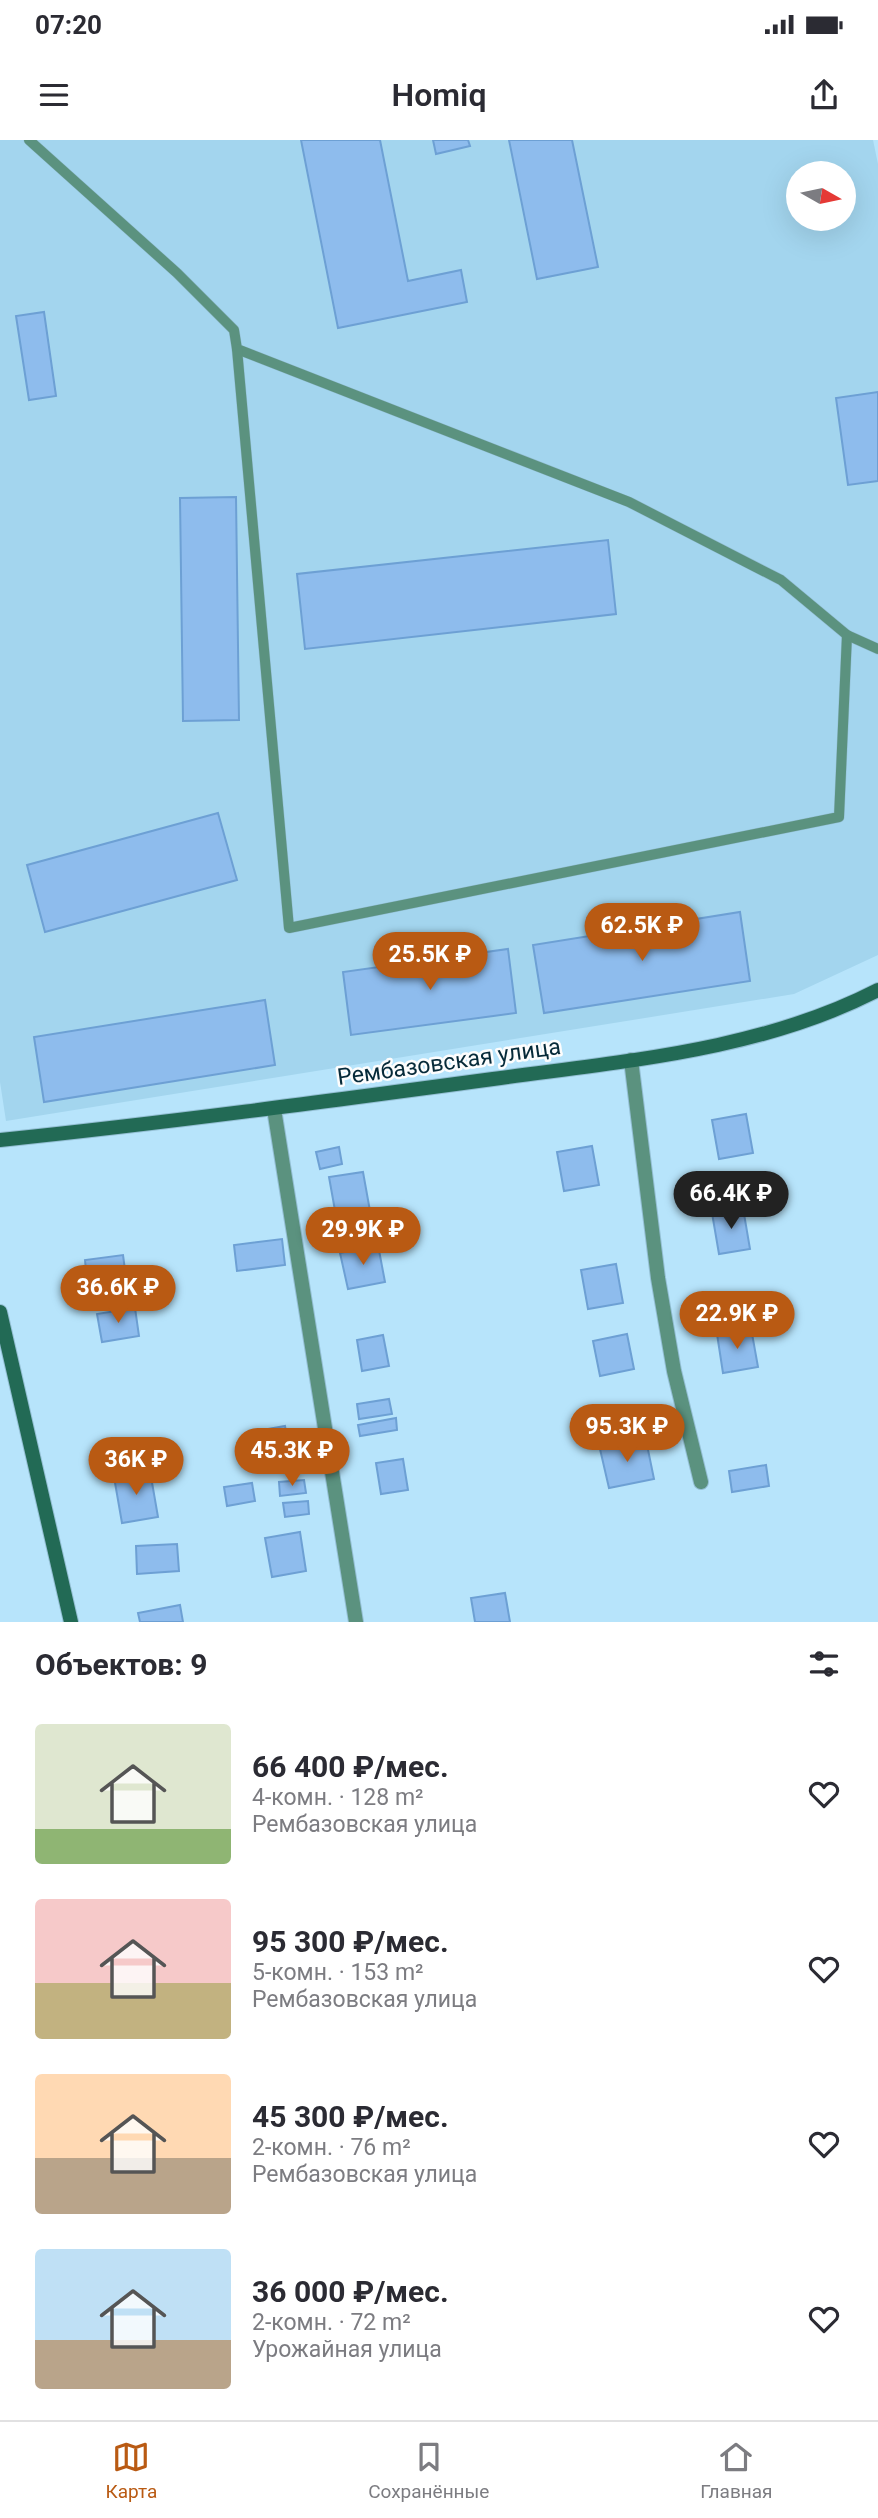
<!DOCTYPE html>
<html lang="ru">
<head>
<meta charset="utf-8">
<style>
  body { margin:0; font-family:Roboto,sans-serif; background:#f7f7f7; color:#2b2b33; height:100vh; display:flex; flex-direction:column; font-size:26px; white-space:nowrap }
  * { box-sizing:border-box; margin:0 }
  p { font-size:23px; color:#7c7c81 }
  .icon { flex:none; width:38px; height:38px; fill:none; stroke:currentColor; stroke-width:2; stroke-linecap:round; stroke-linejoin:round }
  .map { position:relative; height:1482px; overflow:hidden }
  .sheet { display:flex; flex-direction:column; background:#fff; flex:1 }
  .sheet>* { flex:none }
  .needle { width:46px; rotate:99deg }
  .buttons { position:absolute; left:786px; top:21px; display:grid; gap:14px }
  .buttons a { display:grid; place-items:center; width:70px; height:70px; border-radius:50%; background:#fff; box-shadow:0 7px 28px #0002; font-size:35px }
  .price { position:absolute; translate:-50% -60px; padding:0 16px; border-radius:24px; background:#b95a13; color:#fff; font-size:23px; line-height:46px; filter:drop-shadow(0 2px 4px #0008) }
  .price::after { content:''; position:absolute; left:50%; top:42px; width:21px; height:16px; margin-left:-10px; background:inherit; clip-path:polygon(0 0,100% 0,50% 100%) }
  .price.active { background:#222; color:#fff }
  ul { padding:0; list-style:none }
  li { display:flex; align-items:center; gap:21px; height:175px; padding:0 35px }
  li span { display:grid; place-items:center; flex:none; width:196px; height:140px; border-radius:7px; color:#555 }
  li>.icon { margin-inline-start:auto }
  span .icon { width:84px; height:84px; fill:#fffc; stroke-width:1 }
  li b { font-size:30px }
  h2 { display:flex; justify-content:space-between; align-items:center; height:84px; padding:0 35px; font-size:30px }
  .status { display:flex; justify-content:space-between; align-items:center; height:49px; padding:0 35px; background:#fff; direction:ltr }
  .status svg { height:19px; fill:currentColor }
  header { display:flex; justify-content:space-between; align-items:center; height:91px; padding:0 35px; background:#fff; font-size:32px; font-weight:600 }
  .tabs { display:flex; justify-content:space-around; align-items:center; height:98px; border-top:2px solid #e1e1e2; background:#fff; font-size:19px; color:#7c7c81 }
  .tabs a { display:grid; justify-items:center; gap:4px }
  .tabs .active { color:#b95a13 }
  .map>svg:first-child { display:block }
  .built { fill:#a3d5ee; fill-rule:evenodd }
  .building { fill:#8ebced; stroke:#6da0d4; stroke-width:2 }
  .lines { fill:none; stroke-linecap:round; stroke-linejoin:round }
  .lane-casing { stroke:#94bfd4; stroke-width:11 }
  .street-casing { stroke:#94bfd4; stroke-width:16 }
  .secondary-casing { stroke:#94bfd4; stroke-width:16 }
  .lane { stroke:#5b927f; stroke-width:10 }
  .street { stroke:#5b927f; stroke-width:14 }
  .secondary { stroke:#226a55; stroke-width:14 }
  .labels { text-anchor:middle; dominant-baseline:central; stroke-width:5; stroke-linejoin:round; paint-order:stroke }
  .street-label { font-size:23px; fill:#062a39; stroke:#fdfdfd }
</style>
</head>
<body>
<div class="status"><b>07:20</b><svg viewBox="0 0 49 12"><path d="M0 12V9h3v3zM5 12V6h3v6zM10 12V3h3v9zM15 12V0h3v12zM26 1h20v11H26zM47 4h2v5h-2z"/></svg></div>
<header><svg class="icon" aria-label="menu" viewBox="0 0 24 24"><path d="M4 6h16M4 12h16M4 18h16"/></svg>Homiq<svg class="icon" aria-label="share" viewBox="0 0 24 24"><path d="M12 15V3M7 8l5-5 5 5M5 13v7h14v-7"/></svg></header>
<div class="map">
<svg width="878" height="1482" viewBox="0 0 878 1482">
  <rect width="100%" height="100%" fill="#b7e4fb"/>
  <path class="built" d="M0,0H873L878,24V815L794,854L6,981L0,942ZM798,33H844V79H798Z"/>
  <g class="building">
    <polygon points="301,0 380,0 408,141 461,130 467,162 338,188"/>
    <polygon points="433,0 468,0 470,6 436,14"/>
    <polygon points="509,0 572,0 598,127 537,139"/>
    <polygon points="44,172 56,256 29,260 16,176"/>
    <polygon points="878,252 878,341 848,345 836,258"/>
    <polygon points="236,357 239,580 183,581 180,358"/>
    <polygon points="608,400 616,474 305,509 297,434"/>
    <polygon points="218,673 237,740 45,792 27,725"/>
    <polygon points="740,772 750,841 544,873 533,805"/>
    <polygon points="508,809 516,873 351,895 343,832"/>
    <polygon points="265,860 275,925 44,962 34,897"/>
    <polygon points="746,974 753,1013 719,1019 712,980"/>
    <polygon points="592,1006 599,1045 564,1051 557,1012"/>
    <polygon points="339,1007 342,1024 320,1029 316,1012"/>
    <polygon points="363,1032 370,1071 336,1076 329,1037"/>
    <polygon points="743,1068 750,1109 719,1114 712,1073"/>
    <polygon points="282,1099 285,1125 237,1131 234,1105"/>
    <polygon points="378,1105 385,1142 348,1149 340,1113"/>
    <polygon points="123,1115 127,1145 88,1150 85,1120"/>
    <polygon points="616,1124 623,1163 588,1169 581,1130"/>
    <polygon points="135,1168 139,1196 102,1202 97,1174"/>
    <polygon points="751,1188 758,1227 723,1233 717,1194"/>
    <polygon points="627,1194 634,1229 600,1236 593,1201"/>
    <polygon points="383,1195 389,1226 362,1231 357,1200"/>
    <polygon points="389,1259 392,1274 359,1279 357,1264"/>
    <polygon points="396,1278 397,1290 360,1296 358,1285"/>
    <polygon points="285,1286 292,1325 257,1331 251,1292"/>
    <polygon points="646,1300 654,1339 609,1348 600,1309"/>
    <polygon points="403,1319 408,1350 381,1354 376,1323"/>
    <polygon points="766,1325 769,1346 732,1352 729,1331"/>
    <polygon points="150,1331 158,1377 122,1383 114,1337"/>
    <polygon points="304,1340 306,1353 280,1356 279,1342"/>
    <polygon points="252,1343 255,1361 227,1366 224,1347"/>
    <polygon points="308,1361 309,1374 285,1377 283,1363"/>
    <polygon points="300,1392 306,1431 272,1437 265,1398"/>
    <polygon points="177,1404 179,1431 137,1434 136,1406"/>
    <polygon points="505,1453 510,1482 475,1482 471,1458"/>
    <polygon points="180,1465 183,1482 140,1482 138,1473"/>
  </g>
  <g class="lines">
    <defs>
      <g id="lane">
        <polyline points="29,0 177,133 234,190 237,209 629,362 781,440 847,495 878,509"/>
        <polyline points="237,209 289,788 839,677 847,495"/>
      </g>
      <g id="street">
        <polyline points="631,920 658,1138 674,1231 701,1342"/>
        <polyline points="274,969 356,1482"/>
      </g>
      <g id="secondary">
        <path d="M0,1000C165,983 329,961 493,939C623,921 760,911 878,850"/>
        <polyline points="0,1172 71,1482"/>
      </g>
    </defs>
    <use href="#lane" class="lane-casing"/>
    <use href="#street" class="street-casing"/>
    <use href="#secondary" class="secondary-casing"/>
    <use href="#lane" class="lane"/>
    <use href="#street" class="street"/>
    <use href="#secondary" class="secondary"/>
  </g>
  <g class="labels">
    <g class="street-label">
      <text transform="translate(449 922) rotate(-8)">Рембазовская улица</text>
    </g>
  </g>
</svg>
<div class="buttons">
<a><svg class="needle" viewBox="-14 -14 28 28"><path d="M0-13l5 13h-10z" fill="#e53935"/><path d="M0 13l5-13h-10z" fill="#7c7c81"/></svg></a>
</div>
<b class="price" style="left:642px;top:823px">62.5K ₽</b>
<b class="price" style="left:430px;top:852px">25.5K ₽</b>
<b class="price active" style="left:731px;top:1091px">66.4K ₽</b>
<b class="price" style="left:363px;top:1127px">29.9K ₽</b>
<b class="price" style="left:118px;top:1185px">36.6K ₽</b>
<b class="price" style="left:737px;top:1211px">22.9K ₽</b>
<b class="price" style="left:627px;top:1324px">95.3K ₽</b>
<b class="price" style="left:292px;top:1348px">45.3K ₽</b>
<b class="price" style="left:136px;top:1357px">36K ₽</b>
</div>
<section class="sheet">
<h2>Объектов: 9<svg class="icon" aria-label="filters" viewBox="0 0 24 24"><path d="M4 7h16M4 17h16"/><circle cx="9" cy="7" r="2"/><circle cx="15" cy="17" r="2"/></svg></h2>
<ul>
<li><span style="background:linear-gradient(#dfe7d0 75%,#8fb573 0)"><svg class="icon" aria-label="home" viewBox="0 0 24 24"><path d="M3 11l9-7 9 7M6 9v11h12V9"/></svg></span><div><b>66 400 ₽/мес.</b><p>4-комн. · 128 m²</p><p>Рембазовская улица</p></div><svg class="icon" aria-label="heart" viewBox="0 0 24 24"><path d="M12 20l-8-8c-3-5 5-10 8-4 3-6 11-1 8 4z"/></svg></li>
<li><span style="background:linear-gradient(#f6c9c9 60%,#c2b280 0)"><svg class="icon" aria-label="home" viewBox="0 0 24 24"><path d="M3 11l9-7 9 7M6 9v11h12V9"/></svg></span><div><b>95 300 ₽/мес.</b><p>5-комн. · 153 m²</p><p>Рембазовская улица</p></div><svg class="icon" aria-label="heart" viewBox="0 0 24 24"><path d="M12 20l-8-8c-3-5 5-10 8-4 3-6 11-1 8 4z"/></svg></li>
<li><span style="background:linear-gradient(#ffd9b3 60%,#b9a48a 0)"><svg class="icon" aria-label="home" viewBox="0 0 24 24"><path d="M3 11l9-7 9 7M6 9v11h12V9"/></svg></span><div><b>45 300 ₽/мес.</b><p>2-комн. · 76 m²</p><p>Рембазовская улица</p></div><svg class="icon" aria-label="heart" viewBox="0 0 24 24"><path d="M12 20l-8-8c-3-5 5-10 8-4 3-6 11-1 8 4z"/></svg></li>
<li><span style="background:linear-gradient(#bfe0f5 65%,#b9a48a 0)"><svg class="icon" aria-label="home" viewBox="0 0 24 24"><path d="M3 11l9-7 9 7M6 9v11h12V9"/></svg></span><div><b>36 000 ₽/мес.</b><p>2-комн. · 72 m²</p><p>Урожайная улица</p></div><svg class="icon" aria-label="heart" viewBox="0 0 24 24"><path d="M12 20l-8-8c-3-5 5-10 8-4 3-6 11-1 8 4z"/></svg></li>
</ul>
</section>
<nav class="tabs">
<a class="active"><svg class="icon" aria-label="map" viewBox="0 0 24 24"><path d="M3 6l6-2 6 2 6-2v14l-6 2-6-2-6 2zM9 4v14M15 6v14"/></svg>Карта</a>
<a><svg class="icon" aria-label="saved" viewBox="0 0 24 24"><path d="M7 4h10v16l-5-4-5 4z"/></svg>Сохранённые</a>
<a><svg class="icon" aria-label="home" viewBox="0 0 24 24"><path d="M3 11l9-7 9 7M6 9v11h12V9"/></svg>Главная</a>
</nav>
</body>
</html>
